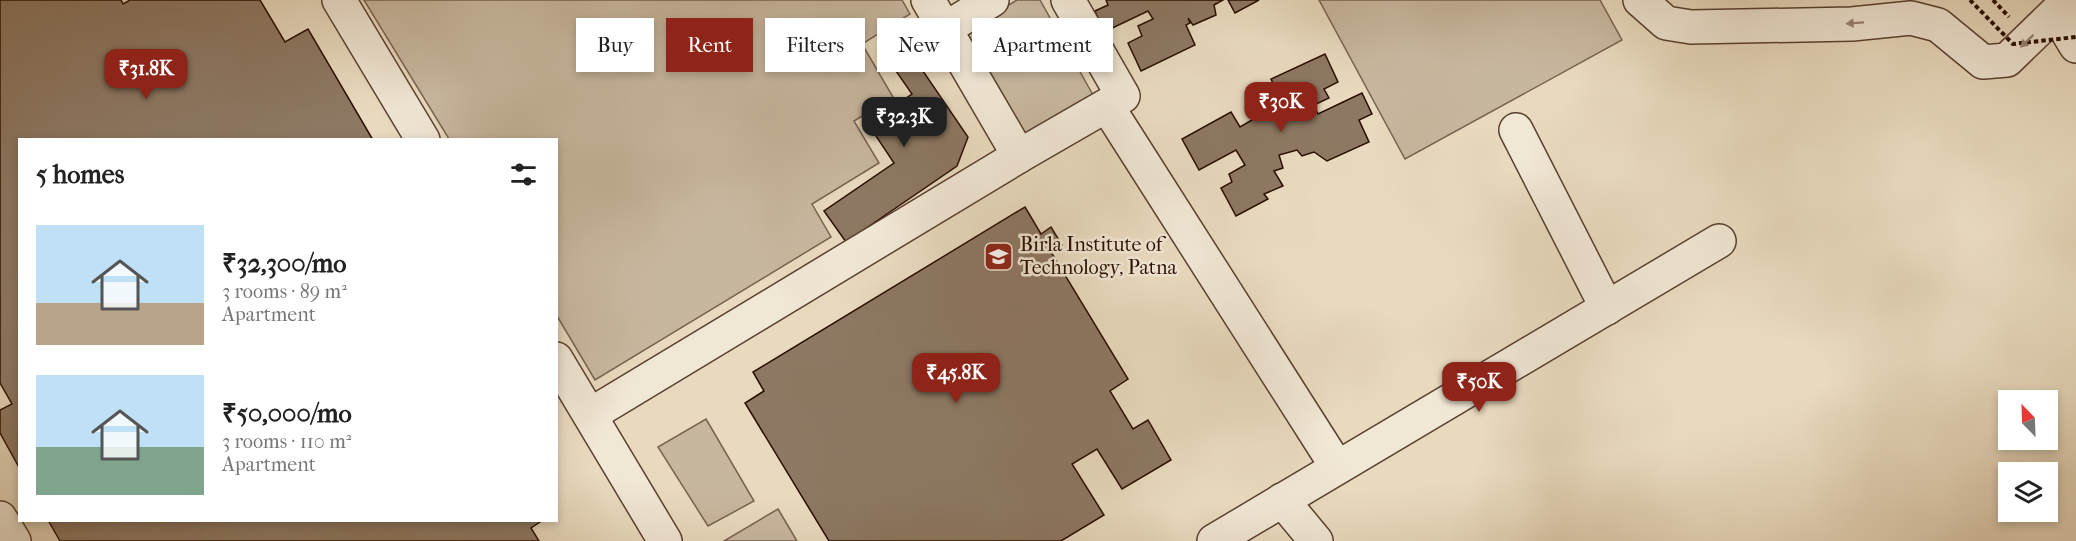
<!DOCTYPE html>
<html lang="en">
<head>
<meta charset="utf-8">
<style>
  body { margin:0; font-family:"IM FELL French Canon",serif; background:#f2f2f2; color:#222; height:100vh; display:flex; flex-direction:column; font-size:22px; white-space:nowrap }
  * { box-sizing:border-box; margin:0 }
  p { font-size:20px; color:#767676 }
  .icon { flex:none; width:33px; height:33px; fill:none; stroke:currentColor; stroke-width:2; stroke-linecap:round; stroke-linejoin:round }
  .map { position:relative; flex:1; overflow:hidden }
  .drawer { position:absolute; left:18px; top:138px; width:540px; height:384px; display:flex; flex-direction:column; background:#fff; border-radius:0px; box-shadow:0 3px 9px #0003 }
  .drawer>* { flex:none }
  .top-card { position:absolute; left:576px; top:18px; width:570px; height:54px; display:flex; gap:12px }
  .needle { width:39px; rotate:337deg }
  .controls { position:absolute; left:1998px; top:390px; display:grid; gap:12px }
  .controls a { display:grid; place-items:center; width:60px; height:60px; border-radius:0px; background:#fff; box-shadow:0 3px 9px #0003; font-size:30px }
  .price { position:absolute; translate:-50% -51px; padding:0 14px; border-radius:12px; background:#8f2418; color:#fff; font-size:20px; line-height:39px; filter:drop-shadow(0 2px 3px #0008) }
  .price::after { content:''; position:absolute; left:50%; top:36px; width:18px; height:14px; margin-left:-9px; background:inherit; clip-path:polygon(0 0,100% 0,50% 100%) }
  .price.current { background:#222; color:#fff }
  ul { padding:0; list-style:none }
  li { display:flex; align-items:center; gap:18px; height:150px; padding:0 18px }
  li span { display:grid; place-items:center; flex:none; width:168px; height:120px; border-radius:0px; color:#555 }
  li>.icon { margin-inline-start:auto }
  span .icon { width:72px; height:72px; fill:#fffc; stroke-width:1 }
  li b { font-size:26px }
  h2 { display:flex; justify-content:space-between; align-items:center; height:72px; padding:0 18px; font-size:26px }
  .chip { padding:0 21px; border-radius:0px; background:#fff; box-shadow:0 3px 9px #0003; font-size:21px; line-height:54px }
  .chip.current { background:#8f2418; color:#fff }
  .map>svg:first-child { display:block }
  .green { fill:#c8b79f; stroke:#786250; stroke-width:1.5 }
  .building { fill:#8d7863; stroke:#290d00; stroke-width:1.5 }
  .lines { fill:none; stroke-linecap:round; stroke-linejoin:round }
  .minor-casing { stroke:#594030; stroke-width:36 }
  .path { stroke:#290d00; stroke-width:4; stroke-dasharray:4.5 3; stroke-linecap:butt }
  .minor { stroke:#f1e7d5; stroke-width:33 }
  .path-bridge { stroke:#290d00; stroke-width:4; stroke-dasharray:4.5 3; stroke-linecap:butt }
  .oneway { fill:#978575 }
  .labels { text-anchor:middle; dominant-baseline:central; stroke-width:5; stroke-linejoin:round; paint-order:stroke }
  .poi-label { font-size:20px; fill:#290d00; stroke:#f1e7d5; text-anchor:start }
</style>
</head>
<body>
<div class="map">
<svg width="2076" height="541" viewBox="0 0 2076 541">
  <rect width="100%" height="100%" fill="#e9dabf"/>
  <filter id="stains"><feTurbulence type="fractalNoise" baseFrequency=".00333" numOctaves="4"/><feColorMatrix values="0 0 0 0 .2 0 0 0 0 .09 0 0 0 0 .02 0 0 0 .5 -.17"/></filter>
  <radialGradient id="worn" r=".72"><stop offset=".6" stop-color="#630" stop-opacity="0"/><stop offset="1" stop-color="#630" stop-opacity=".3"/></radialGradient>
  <g class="green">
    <polygon points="364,0 902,0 910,14 862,44 893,97 854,121 879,163 812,204 831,237 595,380 557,316 556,140 449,139"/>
    <polygon points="1017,0 1040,0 1098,104 1020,151 955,37"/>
    <polygon points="1319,0 1600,0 1622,40 1405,159"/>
    <polygon points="706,419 754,501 708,526 658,447"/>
    <polygon points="778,509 797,541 724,541"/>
  </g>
  <g class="building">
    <polygon points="0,0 121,0 123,4 130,0 260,0 285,42 308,29 373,140 20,140 20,469 0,433 0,410 12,404 0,383"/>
    <polygon points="1106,0 1223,0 1214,5 1216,15 1193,25 1188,18 1190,23 1186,25 1195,45 1141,71 1128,43 1142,36 1138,26 1153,19 1148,11 1104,32 1095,11 1108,5"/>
    <polygon points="1228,0 1259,0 1235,13"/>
    <polygon points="897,33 968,137 957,166 846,242 824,211 894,163 868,124 912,94 878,45"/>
    <polygon points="1325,54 1338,82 1324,89 1329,98 1314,105 1318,114 1362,93 1372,114 1359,120 1369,142 1327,161 1314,152 1302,156 1297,150 1279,155 1283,168 1274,171 1283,186 1264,194 1268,199 1236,216 1221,188 1232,182 1229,174 1245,165 1236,150 1199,170 1182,139 1231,112 1240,127 1252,120 1251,110 1273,100 1278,107 1276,102 1281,100 1271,79"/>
    <polygon points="1025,207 1041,234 1051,227 1062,245 1051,252 1128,379 1110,391 1133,429 1148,420 1171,460 1122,489 1097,449 1072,464 1104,515 1061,541 829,541 745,403 764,391 753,372"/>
    <polygon points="48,520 543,520 531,528 539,541 60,541"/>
  </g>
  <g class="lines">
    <defs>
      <g id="minor">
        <polyline points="339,0 423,140"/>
        <polyline points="928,0 945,29"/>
        <polyline points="1640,0 1666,23 1691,27 1852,24 1911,18 1938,25 1983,62 2007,60 2069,0"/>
        <polyline points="2056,13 2076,46"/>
        <polyline points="1107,106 1337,467"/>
        <polyline points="1516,130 1607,308"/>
        <polyline points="1019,156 1123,96 1068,0"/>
        <polyline points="556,359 665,541"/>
        <polyline points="590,415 1019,156 945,29 992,0"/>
        <polyline points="1282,500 1316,541"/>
        <polyline points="0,518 14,541"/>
        <polyline points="1214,541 1719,241"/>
      </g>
    </defs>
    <use href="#minor" class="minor-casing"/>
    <polyline class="path" points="1993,0 2009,17"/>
    <use href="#minor" class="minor"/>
    <polyline class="path-bridge" points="1970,0 2013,44 2076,37"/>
  </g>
  <defs><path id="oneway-solid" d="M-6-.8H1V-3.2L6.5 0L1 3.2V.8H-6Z" transform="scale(1.5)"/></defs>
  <g class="oneway">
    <use href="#oneway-solid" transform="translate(1855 23) rotate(176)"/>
    <use href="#oneway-solid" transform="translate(2027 41) rotate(136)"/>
  </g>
  <defs>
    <symbol id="university-square" viewBox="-11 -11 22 22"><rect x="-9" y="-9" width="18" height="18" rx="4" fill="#8f2418" stroke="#f1e7d5"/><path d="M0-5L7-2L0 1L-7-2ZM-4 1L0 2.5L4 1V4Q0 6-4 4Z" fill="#fff"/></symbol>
  </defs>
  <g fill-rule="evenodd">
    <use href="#university-square" x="982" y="240" width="33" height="33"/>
  </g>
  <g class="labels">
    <g class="poi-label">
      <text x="1020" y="244">Birla Institute of<tspan x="1020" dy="23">Technology, Patna</tspan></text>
    </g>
  </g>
  <rect width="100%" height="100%" filter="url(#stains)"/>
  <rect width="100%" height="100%" fill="url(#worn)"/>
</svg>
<div class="controls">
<a><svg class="needle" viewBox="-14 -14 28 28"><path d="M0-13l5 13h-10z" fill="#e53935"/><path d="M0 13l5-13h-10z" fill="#767676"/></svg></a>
<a><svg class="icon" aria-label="layers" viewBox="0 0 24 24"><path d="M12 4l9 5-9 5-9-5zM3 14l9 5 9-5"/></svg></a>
</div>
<b class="price" style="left:146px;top:100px">₹31.8K</b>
<b class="price" style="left:1281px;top:133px">₹30K</b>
<b class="price current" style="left:904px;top:148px">₹32.3K</b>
<b class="price" style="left:956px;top:404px">₹45.8K</b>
<b class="price" style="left:1479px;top:413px">₹50K</b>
<div class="top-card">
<a class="chip">Buy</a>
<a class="chip current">Rent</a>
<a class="chip">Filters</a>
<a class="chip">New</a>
<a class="chip">Apartment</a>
</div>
<section class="drawer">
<h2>5 homes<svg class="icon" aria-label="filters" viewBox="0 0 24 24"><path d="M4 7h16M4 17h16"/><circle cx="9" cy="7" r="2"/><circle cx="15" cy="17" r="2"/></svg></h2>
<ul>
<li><span style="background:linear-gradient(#bfe0f5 65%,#b9a48a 0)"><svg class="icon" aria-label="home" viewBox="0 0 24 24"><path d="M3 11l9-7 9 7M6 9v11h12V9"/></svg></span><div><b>₹32,300/mo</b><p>3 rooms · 89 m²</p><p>Apartment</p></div></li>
<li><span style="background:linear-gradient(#bfe0f5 60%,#7fa58c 0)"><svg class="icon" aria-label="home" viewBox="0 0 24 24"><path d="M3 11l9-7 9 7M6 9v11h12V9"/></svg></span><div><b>₹50,000/mo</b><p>3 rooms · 110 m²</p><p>Apartment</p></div></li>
</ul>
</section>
</div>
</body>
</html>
